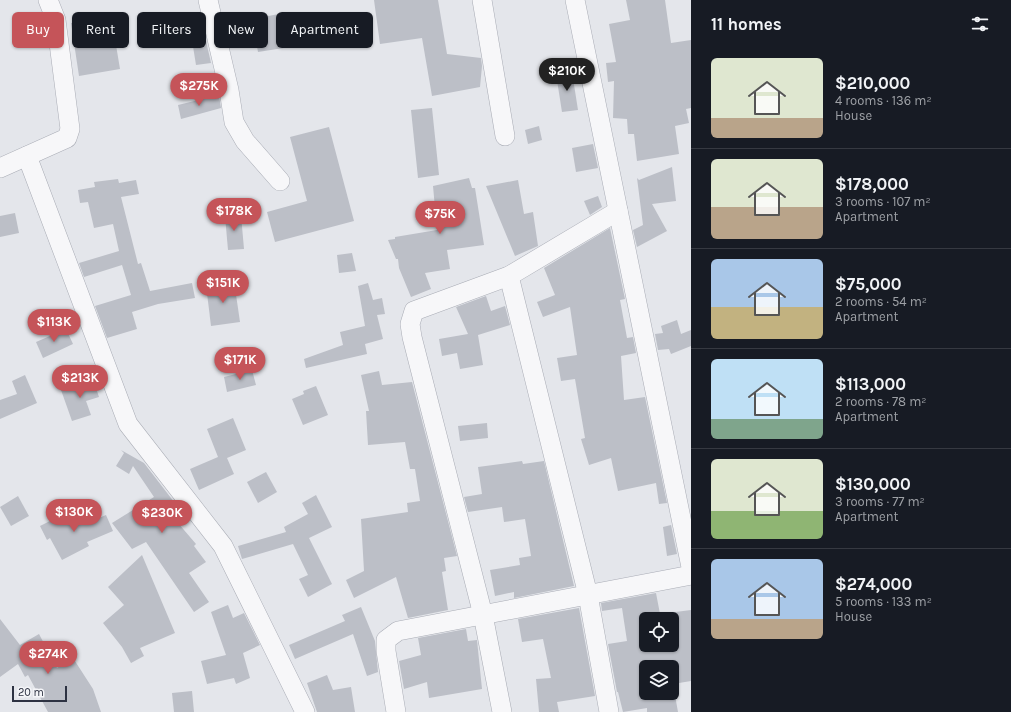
<!DOCTYPE html>
<html lang="en">
<head>
<meta charset="utf-8">
<style>
  body { margin:0; font-family:Karla,sans-serif; background:#242831; color:#f1f3f6; height:100vh; display:flex; flex-direction:column; font-size:15px; white-space:nowrap }
  * { box-sizing:border-box; margin:0 }
  p { font-size:13px; color:#9ea1a6 }
  .icon { flex:none; width:22px; height:22px; fill:none; stroke:currentColor; stroke-width:2; stroke-linecap:round; stroke-linejoin:round }
  .map { position:relative; flex:1; overflow:hidden }
  .sheet { display:flex; flex-direction:column; background:#171b24; width:320px }
  .sheet>* { flex:none }
  .guide { position:absolute; left:12px; top:12px; width:380px; height:36px; display:flex; gap:8px }
  .fabs { position:absolute; left:639px; top:612px; display:grid; gap:8px }
  .fabs a { display:grid; place-items:center; width:40px; height:40px; border-radius:6px; background:#171b24; box-shadow:0 1px 3px #0004; font-size:20px }
  .scale { position:absolute; left:12px; bottom:10px; width:55px; box-sizing:border-box; padding-left:4px; border:2px solid #2d3242; border-top:0; font-size:11px; line-height:14px; white-space:nowrap; color:#2d3242; -webkit-text-stroke:3px #f4f5f8; paint-order:stroke }
  .price { position:absolute; translate:-50% -34px; padding:0 9px; border-radius:14px; background:#c55459; color:#fff; font-size:13px; line-height:26px; filter:drop-shadow(0 1px 2px #0008) }
  .price::after { content:''; position:absolute; left:50%; top:24px; width:12px; height:9px; margin-left:-6px; background:inherit; clip-path:polygon(0 0,100% 0,50% 100%) }
  .price.active { background:#222; color:#fff }
  ul { padding:0; list-style:none }
  li { display:flex; align-items:center; gap:12px; height:100px; padding:0 20px }
  li+li { border-top:1px solid #363941 }
  li span { display:grid; place-items:center; flex:none; width:112px; height:80px; border-radius:6px; color:#555 }
  li>.icon { margin-inline-start:auto }
  span .icon { width:48px; height:48px; fill:#fffc; stroke-width:1 }
  li b { font-size:17px }
  h2 { display:flex; justify-content:space-between; align-items:center; height:48px; padding:0 20px; font-size:17px }
  .pill { padding:0 14px; border-radius:6px; background:#171b24; box-shadow:0 1px 3px #0004; font-size:14px; line-height:36px }
  .pill.active { background:#c55459; color:#fff }
  main { display:flex; flex:1; min-height:0 }
  .map>svg:first-child { display:block }
  .building { fill:#bcbfc7; fill-rule:evenodd }
  .lines { fill:none; stroke-linecap:round; stroke-linejoin:round }
  .minor-casing { stroke:#a9acb5; stroke-width:20 }
  .minor { stroke:#f7f7f9; stroke-width:19 }
</style>
</head>
<body>
<main>
<div class="map">
<svg width="691" height="712" viewBox="0 0 691 712">
  <rect width="100%" height="100%" fill="#e4e6eb"/>
  <g class="building">
    <polygon points="374,0 438,0 447,54 481,58 482,66 480,87 432,96 422,38 380,44"/>
    <polygon points="626,0 665,0 671,43 691,40 691,108 686,109 689,123 675,126 679,154 637,161 634,134 628,134 627,119 613,118 614,81 608,82 606,63 616,62 609,24 630,20"/>
    <polygon points="284,13 290,47 258,52 252,19"/>
    <polygon points="105,18 107,34 114,33 120,69 79,76 71,23"/>
    <polygon points="204,32 211,63 196,65 191,34"/>
    <polygon points="572,72 578,110 562,112 556,74"/>
    <polygon points="219,95 221,108 181,119 178,105"/>
    <polygon points="432,108 439,175 418,178 411,110"/>
    <polygon points="539,126 542,140 528,144 525,130"/>
    <polygon points="329,127 354,221 275,242 267,212 307,201 290,137"/>
    <polygon points="593,144 598,168 576,172 572,148"/>
    <polygon points="672,167 676,201 652,204 667,231 637,247 633,230 643,225 637,178 639,180"/>
    <polygon points="469,178 472,188 475,188 484,245 447,250 450,269 425,273 431,289 411,297 399,268 398,259 396,259 388,240 395,239 395,237 437,230 433,186"/>
    <polygon points="118,179 119,183 136,180 139,194 121,197 138,264 141,263 150,291 192,283 195,298 158,304 132,312 137,329 107,338 95,306 131,295 122,265 84,277 79,263 119,251 113,224 94,228 88,202 80,203 78,190 95,187 94,182"/>
    <polygon points="518,180 524,214 533,212 538,246 515,256 486,186"/>
    <polygon points="598,196 602,207 590,215 584,201"/>
    <polygon points="15,213 19,233 0,237 0,216"/>
    <polygon points="241,215 244,249 228,250 225,216"/>
    <polygon points="610,228 625,299 620,300 627,338 633,337 636,353 621,356 624,400 645,397 667,503 659,504 656,483 618,491 611,458 589,465 581,439 585,438 575,379 561,381 557,358 577,355 570,307 543,317 537,302 555,295 544,268"/>
    <polygon points="352,253 356,271 339,273 337,255"/>
    <polygon points="234,281 240,322 211,326 206,285"/>
    <polygon points="368,283 373,300 382,298 385,314 377,315 383,339 365,344 367,354 306,368 304,359 343,345 340,332 365,326 358,286"/>
    <polygon points="486,296 491,311 505,306 510,325 478,335 483,365 460,369 457,353 442,356 439,339 468,334 456,307"/>
    <polygon points="677,320 681,334 691,330 691,346 671,354 669,349 658,350 655,334 663,333 661,326"/>
    <polygon points="66,329 73,344 43,358 36,342"/>
    <polygon points="252,370 256,385 227,392 224,377"/>
    <polygon points="379,371 382,385 412,382 457,556 444,558 446,571 442,572 448,610 408,618 396,577 354,598 346,580 364,571 361,519 408,512 407,503 420,501 415,469 410,469 405,442 368,445 366,411 369,411 361,375"/>
    <polygon points="25,375 37,403 0,419 0,400 17,394 12,381"/>
    <polygon points="93,379 99,397 86,401 91,415 72,421 61,390"/>
    <polygon points="316,386 328,415 303,425 292,399 304,394 303,391"/>
    <polygon points="233,418 246,450 227,458 234,474 199,490 190,469 218,457 207,429"/>
    <polygon points="487,423 488,438 460,441 458,426"/>
    <polygon points="121,450 144,463 181,511 172,516 196,544 194,546 206,562 189,573 209,602 194,612 146,542 132,549 112,523 154,497 133,466 129,474 116,466 124,453"/>
    <polygon points="522,461 523,464 544,461 574,586 514,598 514,592 495,596 490,570 520,565 519,558 531,556 525,519 504,522 502,507 468,512 464,497 482,494 478,467"/>
    <polygon points="266,472 277,492 258,503 247,482"/>
    <polygon points="316,495 332,527 309,538 332,584 308,597 299,579 308,575 293,544 242,559 238,546 286,532 284,527 308,514 302,503"/>
    <polygon points="18,496 29,516 11,526 0,507"/>
    <polygon points="74,509 82,525 106,515 113,531 87,542 89,546 62,560 50,538 47,540 40,526"/>
    <polygon points="671,525 677,554 667,556 663,527"/>
    <polygon points="142,555 175,633 140,648 144,656 131,663 122,647 103,623 124,605 108,587"/>
    <path d="M656,593L660,614L691,610V681L673,684L678,712H647V708L623,712L618,692H617L608,644L627,641L622,608L602,611L601,603ZM646,619H672V645H646ZM646,667H672V693H646Z"/>
    <polygon points="228,605 233,618 244,613 260,645 243,653 250,678 236,684 234,678 207,684 201,661 226,655 211,612"/>
    <polygon points="361,607 375,641 378,672 367,676 353,634 295,659 289,645 345,621 342,615"/>
    <polygon points="579,608 595,696 557,702 559,712 539,712 536,679 551,678 543,639 522,642 518,619"/>
    <polygon points="0,619 20,645 39,634 57,668 73,658 93,689 101,712 48,712 28,675 25,677 18,664 0,677"/>
    <polygon points="466,629 468,641 477,640 482,689 429,698 427,682 404,689 399,661 421,655 418,638"/>
    <polygon points="327,675 333,690 351,687 355,712 317,712 307,683"/>
    <polygon points="192,691 194,712 174,712 172,693"/>
  </g>
  <g class="lines">
    <defs>
      <g id="minor">
        <polyline points="208,0 229,90 234,122 245,141 280,181"/>
        <polyline points="482,0 505,136"/>
        <polyline points="575,0 691,567"/>
        <polyline points="27,156 128,424 223,546 305,712"/>
        <polyline points="0,168 67,138 70,129 56,20 48,0"/>
        <polyline points="509,276 588,595 609,712"/>
        <polyline points="396,712 386,651 386,640 398,631 691,575"/>
        <polyline points="502,712 483,615 412,337 410,324 414,311 509,276 618,211"/>
      </g>
    </defs>
    <use href="#minor" class="minor-casing"/>
    <use href="#minor" class="minor"/>
  </g>
</svg>
<div class="fabs">
<a><svg class="icon" aria-label="locate" viewBox="0 0 24 24"><circle cx="12" cy="12" r="6"/><path d="M12 2v4M12 18v4M2 12h4M18 12h4"/></svg></a>
<a><svg class="icon" aria-label="layers" viewBox="0 0 24 24"><path d="M12 4l9 5-9 5-9-5zM3 14l9 5 9-5"/></svg></a>
</div>
<div class="scale">20 m</div>
<b class="price active" style="left:567px;top:92px">$210K</b>
<b class="price" style="left:199px;top:107px">$275K</b>
<b class="price" style="left:234px;top:232px">$178K</b>
<b class="price" style="left:440px;top:235px">$75K</b>
<b class="price" style="left:223px;top:304px">$151K</b>
<b class="price" style="left:54px;top:343px">$113K</b>
<b class="price" style="left:240px;top:381px">$171K</b>
<b class="price" style="left:80px;top:399px">$213K</b>
<b class="price" style="left:74px;top:533px">$130K</b>
<b class="price" style="left:162px;top:534px">$230K</b>
<b class="price" style="left:48px;top:675px">$274K</b>
<div class="guide">
<a class="pill active">Buy</a>
<a class="pill">Rent</a>
<a class="pill">Filters</a>
<a class="pill">New</a>
<a class="pill">Apartment</a>
</div>
</div>
<section class="sheet">
<h2>11 homes<svg class="icon" aria-label="filters" viewBox="0 0 24 24"><path d="M4 7h16M4 17h16"/><circle cx="9" cy="7" r="2"/><circle cx="15" cy="17" r="2"/></svg></h2>
<ul>
<li><span style="background:linear-gradient(#dfe7d0 75%,#b9a48a 0)"><svg class="icon" aria-label="home" viewBox="0 0 24 24"><path d="M3 11l9-7 9 7M6 9v11h12V9"/></svg></span><div><b>$210,000</b><p>4 rooms · 136 m²</p><p>House</p></div></li>
<li><span style="background:linear-gradient(#dfe7d0 60%,#b9a48a 0)"><svg class="icon" aria-label="home" viewBox="0 0 24 24"><path d="M3 11l9-7 9 7M6 9v11h12V9"/></svg></span><div><b>$178,000</b><p>3 rooms · 107 m²</p><p>Apartment</p></div></li>
<li><span style="background:linear-gradient(#a9c7e8 60%,#c2b280 0)"><svg class="icon" aria-label="home" viewBox="0 0 24 24"><path d="M3 11l9-7 9 7M6 9v11h12V9"/></svg></span><div><b>$75,000</b><p>2 rooms · 54 m²</p><p>Apartment</p></div></li>
<li><span style="background:linear-gradient(#bfe0f5 75%,#7fa58c 0)"><svg class="icon" aria-label="home" viewBox="0 0 24 24"><path d="M3 11l9-7 9 7M6 9v11h12V9"/></svg></span><div><b>$113,000</b><p>2 rooms · 78 m²</p><p>Apartment</p></div></li>
<li><span style="background:linear-gradient(#dfe7d0 65%,#8fb573 0)"><svg class="icon" aria-label="home" viewBox="0 0 24 24"><path d="M3 11l9-7 9 7M6 9v11h12V9"/></svg></span><div><b>$130,000</b><p>3 rooms · 77 m²</p><p>Apartment</p></div></li>
<li><span style="background:linear-gradient(#a9c7e8 75%,#b9a48a 0)"><svg class="icon" aria-label="home" viewBox="0 0 24 24"><path d="M3 11l9-7 9 7M6 9v11h12V9"/></svg></span><div><b>$274,000</b><p>5 rooms · 133 m²</p><p>House</p></div></li>
</ul>
</section>
</main>
</body>
</html>
